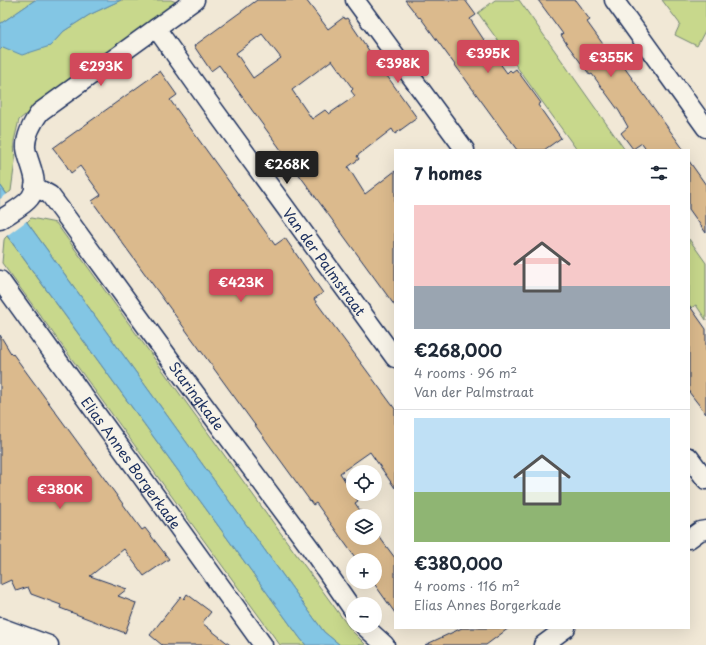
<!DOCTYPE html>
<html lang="en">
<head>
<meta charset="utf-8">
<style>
  body { margin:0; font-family:"Playpen Sans",sans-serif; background:#f6f6f7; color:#1f2937; height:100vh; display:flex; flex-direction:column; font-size:15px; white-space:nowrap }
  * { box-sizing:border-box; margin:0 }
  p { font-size:13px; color:#747a83 }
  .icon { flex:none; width:22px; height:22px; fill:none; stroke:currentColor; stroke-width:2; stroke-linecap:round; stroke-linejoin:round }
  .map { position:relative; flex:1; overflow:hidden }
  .side { position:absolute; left:394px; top:149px; width:296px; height:480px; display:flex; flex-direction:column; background:#fff; border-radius:0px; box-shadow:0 4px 16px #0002 }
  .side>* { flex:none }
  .controls { position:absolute; left:346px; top:465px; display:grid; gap:8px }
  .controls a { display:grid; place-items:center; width:36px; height:36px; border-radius:50%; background:#fff; box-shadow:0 4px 16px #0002; font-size:20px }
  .price { position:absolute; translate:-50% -34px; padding:0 9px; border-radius:4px; background:#d1495b; color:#fff; font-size:13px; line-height:26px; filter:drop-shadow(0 1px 2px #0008) }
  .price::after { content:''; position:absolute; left:50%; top:24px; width:12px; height:9px; margin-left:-6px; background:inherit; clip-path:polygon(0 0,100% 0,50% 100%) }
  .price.active { background:#222; color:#fff }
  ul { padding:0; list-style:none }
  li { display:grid; align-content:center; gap:8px; height:212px; padding:0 20px }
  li+li { border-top:1px solid #e0e1e3 }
  li span { display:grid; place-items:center; height:124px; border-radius:0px; color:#555 }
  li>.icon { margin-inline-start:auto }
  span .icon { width:72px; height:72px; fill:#fffc; stroke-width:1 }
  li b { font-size:17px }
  h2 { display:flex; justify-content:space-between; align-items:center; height:48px; padding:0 20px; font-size:17px }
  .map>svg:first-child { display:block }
  .green { fill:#c8d88c; stroke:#728475 }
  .water { fill:#83c6e4; stroke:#598aae }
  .pier { fill:#f1e8d6 }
  .building { fill:#dbba8d; stroke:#1b2f5e; fill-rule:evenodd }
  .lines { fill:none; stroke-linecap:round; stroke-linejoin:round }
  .street-casing { stroke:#1b2f5e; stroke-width:21 }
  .secondary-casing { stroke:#1b2f5e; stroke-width:25 }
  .street { stroke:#f7f3e8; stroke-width:18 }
  .secondary { stroke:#f7f3e8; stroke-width:22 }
  .labels { text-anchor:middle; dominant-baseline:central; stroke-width:3; stroke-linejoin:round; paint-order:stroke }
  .street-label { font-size:14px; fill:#1b2f5e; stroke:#f7f3e8 }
</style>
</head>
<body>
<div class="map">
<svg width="706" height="645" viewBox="0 0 706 645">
  <rect width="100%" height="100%" fill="#f1e8d6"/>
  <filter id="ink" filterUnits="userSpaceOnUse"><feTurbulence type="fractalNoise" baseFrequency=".025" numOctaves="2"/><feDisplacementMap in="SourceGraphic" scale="8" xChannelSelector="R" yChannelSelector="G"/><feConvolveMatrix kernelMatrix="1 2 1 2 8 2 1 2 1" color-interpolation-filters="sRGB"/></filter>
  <g filter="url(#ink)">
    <g class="green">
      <polygon points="0,0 35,0 0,24"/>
      <polygon points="121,0 171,0 179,3 32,109 19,120 14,141 15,161 11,191 7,194 0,185 0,50 3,47 50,46 64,31 89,15"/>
      <polygon points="495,0 519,0 625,150 577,150 478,13"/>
      <polygon points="662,0 706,0 706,29 697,46 675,35 680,24"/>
      <polygon points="31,218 56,223 351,630 366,645 340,645 324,632 27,222"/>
      <polygon points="7,236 300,638 306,645 280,645 2,263 4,240 5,238"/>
      <polygon points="689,239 706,263 706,320 696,305 691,308 689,305"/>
    </g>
    <g class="water">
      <polygon points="35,0 121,0 89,15 64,31 50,46 22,55 3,47 0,50 0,24"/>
      <polygon points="0,185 324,632 340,645 306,645 300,638 0,226"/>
    </g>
    <polygon class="pier" points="9,193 28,220 5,237 0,230 0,199"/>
    <g class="building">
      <path d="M257,0H306L328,29L344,17L345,19L347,18L370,52L417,118L395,134L392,129L357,156L359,159L348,167L365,194L395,171V306L219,65L211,71L194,46ZM262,34L281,58L253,78L236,53ZM332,60L353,89L351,91L355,96L329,114L325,110L312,119L292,90Z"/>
      <polygon points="405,0 465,0 476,15 470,19 496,58 507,73 510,70 512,72 516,69 541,103 538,105 561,138 544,150 517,150 420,17 419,18"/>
      <polygon points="538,0 575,0 590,20 587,22 613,58 616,56 684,150 647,150 642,143 633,149 621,133 628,127 619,111 592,74 590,75 566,43 561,35 563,34"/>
      <polygon points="160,71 177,95 170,100 275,245 285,238 323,293 314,299 395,409 395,488 370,452 340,473 358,501 355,503 357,506 364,516 353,516 353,538 375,538 375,531 395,558 395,613 373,582 375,582 375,560 357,560 316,503 313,505 92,201 101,195 80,166 71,173 64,162 53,148"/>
      <polygon points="689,161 706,185 706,233 689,209"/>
      <polygon points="689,305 706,329 706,414 689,392"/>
      <polygon points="0,335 12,355 13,354 142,530 145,528 169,559 144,576 124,549 90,576 127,589 118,596 136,603 125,633 60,608 61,605 31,594 28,587 16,591 11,580 0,585"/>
      <polygon points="187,594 211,612 202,623 230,645 162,645 150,635 181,596 184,599"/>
      <polygon points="462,628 509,628 486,645 425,645"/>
    </g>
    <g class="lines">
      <defs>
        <g id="street">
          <polyline points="355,0 465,150"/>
          <polyline points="614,0 706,128"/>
          <path id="s1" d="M156,28L210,104L395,358"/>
          <path id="s2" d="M34,186L50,195L62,211L172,362L311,549L353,610"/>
          <path d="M0,220C8,214 24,206 30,198C42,183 28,164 26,148C25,135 33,122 40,112L195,0"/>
          <path id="s3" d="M0,280L263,645"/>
          <polyline points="689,457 706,480"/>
          <polyline points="689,539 700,531 706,530"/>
          <polyline points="364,626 385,645"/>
          <polyline points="0,627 49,645"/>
          <polyline points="543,645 566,628"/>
        </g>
        <polyline id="secondary" points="0,640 13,645"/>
      </defs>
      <use href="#street" class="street-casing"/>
      <use href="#secondary" class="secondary-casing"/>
      <use href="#street" class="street"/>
      <use href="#secondary" class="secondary"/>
    </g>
  </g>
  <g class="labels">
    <g class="street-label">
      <text stroke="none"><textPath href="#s1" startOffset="288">Van der Palmstraat</textPath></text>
      <text stroke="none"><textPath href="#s2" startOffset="267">Staringkade</textPath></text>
      <text stroke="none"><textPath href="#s3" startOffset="225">Elias Annes Borgerkade</textPath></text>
    </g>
  </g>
</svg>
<div class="controls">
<a><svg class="icon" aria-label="locate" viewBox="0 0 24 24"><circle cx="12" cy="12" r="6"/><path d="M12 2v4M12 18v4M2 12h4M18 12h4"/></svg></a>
<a><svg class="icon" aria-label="layers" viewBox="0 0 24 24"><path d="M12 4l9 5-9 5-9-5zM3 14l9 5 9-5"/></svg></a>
<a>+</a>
<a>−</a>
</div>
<b class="price" style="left:488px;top:74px">€395K</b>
<b class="price" style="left:611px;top:78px">€355K</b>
<b class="price" style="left:398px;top:84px">€398K</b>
<b class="price" style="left:101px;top:87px">€293K</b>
<b class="price active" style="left:287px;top:185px">€268K</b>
<b class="price" style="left:241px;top:303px">€423K</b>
<b class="price" style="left:60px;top:510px">€380K</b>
<section class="side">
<h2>7 homes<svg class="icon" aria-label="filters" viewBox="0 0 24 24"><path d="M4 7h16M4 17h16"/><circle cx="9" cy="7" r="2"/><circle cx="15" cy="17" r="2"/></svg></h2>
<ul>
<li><span style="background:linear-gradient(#f6c9c9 65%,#9aa5b1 0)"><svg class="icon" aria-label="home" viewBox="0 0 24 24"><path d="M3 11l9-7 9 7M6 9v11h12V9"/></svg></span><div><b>€268,000</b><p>4 rooms · 96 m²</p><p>Van der Palmstraat</p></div></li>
<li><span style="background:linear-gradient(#bfe0f5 60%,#8fb573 0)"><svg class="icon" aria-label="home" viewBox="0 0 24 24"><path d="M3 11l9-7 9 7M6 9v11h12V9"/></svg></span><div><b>€380,000</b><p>4 rooms · 116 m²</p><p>Elias Annes Borgerkade</p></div></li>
</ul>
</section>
</div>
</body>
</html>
